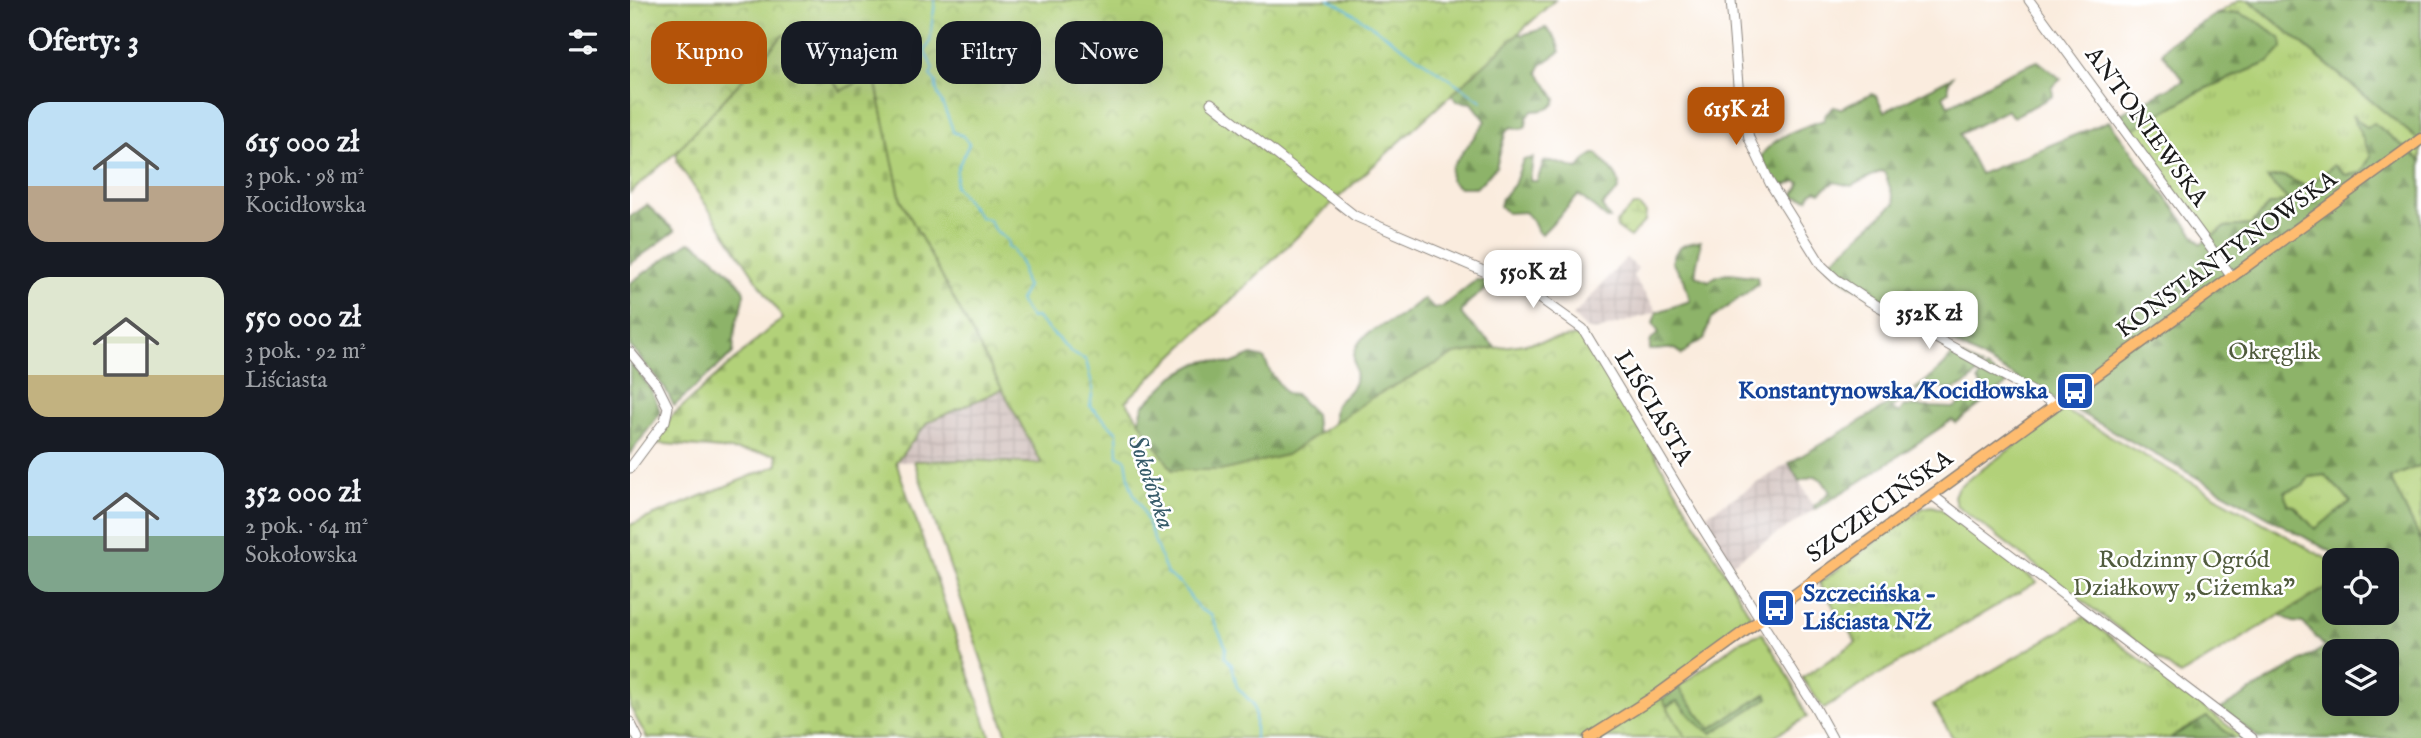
<!DOCTYPE html>
<html lang="pl">
<head>
<meta charset="utf-8">
<style>
  body { margin:0; font-family:"IM FELL English",serif; background:#20242c; color:#f1f3f6; height:100vh; display:flex; flex-direction:column; font-size:26px; white-space:nowrap }
  * { box-sizing:border-box; margin:0 }
  p { font-size:23px; color:#9ea1a6 }
  .icon { flex:none; width:38px; height:38px; fill:none; stroke:currentColor; stroke-width:2; stroke-linecap:round; stroke-linejoin:round }
  .map { position:relative; flex:1; overflow:hidden }
  .side { display:flex; flex-direction:column; background:#171b24; width:630px }
  .side>* { flex:none }
  .top-card { position:absolute; left:21px; top:21px; width:665px; height:63px; display:flex; gap:14px }
  .buttons { position:absolute; left:1692px; top:548px; display:grid; gap:14px }
  .buttons a { display:grid; place-items:center; width:77px; height:77px; border-radius:14px; background:#171b24; box-shadow:0 7px 28px #0002; font-size:35px }
  .price { position:absolute; translate:-50% -60px; padding:0 16px; border-radius:14px; background:#fff; color:#222; font-size:23px; line-height:46px; filter:drop-shadow(0 2px 4px #0008) }
  .price::after { content:''; position:absolute; left:50%; top:42px; width:21px; height:16px; margin-left:-10px; background:inherit; clip-path:polygon(0 0,100% 0,50% 100%) }
  .price.on { background:#b45309; color:#fff }
  ul { padding:0; list-style:none }
  li { display:flex; align-items:center; gap:21px; height:175px; padding:0 28px }
  li span { display:grid; place-items:center; flex:none; width:196px; height:140px; border-radius:21px; color:#555 }
  li>.icon { margin-inline-start:auto }
  span .icon { width:84px; height:84px; fill:#fffc; stroke-width:1 }
  li b { font-size:30px }
  h2 { display:flex; justify-content:space-between; align-items:center; height:84px; padding:0 28px; font-size:30px }
  .tag { padding:0 24px; border-radius:21px; background:#171b24; box-shadow:0 7px 28px #0002; font-size:24px; line-height:63px }
  .tag.on { background:#b45309; color:#fff }
  main { display:flex; flex:1; min-height:0 }
  .map>svg:first-child { display:block }
  .industrial { fill:url(#industrial-grid) }
  .grass { fill:url(#grass-tufts); stroke:#67764a; stroke-width:2 }
  .forest { fill:url(#forest-firs); stroke:#546842; stroke-width:2; fill-rule:evenodd }
  .wetland { fill:url(#wetland-marsh); stroke:#67764a; stroke-width:2 }
  .cemetery { fill:url(#cemetery-stones); stroke:#67764a; stroke-width:2 }
  .park { fill:url(#park-crowns); stroke:#67764a; stroke-width:2 }
  .garden { fill:#b2d179; stroke:#67764a; stroke-width:2 }
  .lines { fill:none; stroke-linecap:round; stroke-linejoin:round }
  .stream { stroke:#61bbdf; stroke-width:2 }
  .minor-casing { stroke:#8b847d; stroke-width:11 }
  .major-casing { stroke:#8b847d; stroke-width:13 }
  .minor { stroke:#fff; stroke-width:9 }
  .major { stroke:#febc70; stroke-width:10 }
  .labels { text-anchor:middle; dominant-baseline:central; stroke-width:5; stroke-linejoin:round; paint-order:stroke }
  .street-label { font-size:24px; fill:#1c1c1c; stroke:#fff }
  .park-label { font-size:24px; fill:#505b3d; stroke:#fff }
  .transit-label { font-size:24px; font-weight:bold; fill:#164399; stroke:#fff; text-anchor:end }
  .water-label { font-size:26px; font-style:italic; fill:#385c6a; stroke:#fff }
</style>
</head>
<body>
<main>
<section class="side">
<h2>Oferty: 3<svg class="icon" aria-label="filters" viewBox="0 0 24 24"><path d="M4 7h16M4 17h16"/><circle cx="9" cy="7" r="2"/><circle cx="15" cy="17" r="2"/></svg></h2>
<ul>
<li><span style="background:linear-gradient(#bfe0f5 60%,#b9a48a 0)"><svg class="icon" aria-label="home" viewBox="0 0 24 24"><path d="M3 11l9-7 9 7M6 9v11h12V9"/></svg></span><div><b>615 000 zł</b><p>3 pok. · 98 m²</p><p>Kocidłowska</p></div></li>
<li><span style="background:linear-gradient(#dfe7d0 70%,#c2b280 0)"><svg class="icon" aria-label="home" viewBox="0 0 24 24"><path d="M3 11l9-7 9 7M6 9v11h12V9"/></svg></span><div><b>550 000 zł</b><p>3 pok. · 92 m²</p><p>Liściasta</p></div></li>
<li><span style="background:linear-gradient(#bfe0f5 60%,#7fa58c 0)"><svg class="icon" aria-label="home" viewBox="0 0 24 24"><path d="M3 11l9-7 9 7M6 9v11h12V9"/></svg></span><div><b>352 000 zł</b><p>2 pok. · 64 m²</p><p>Sokołowska</p></div></li>
</ul>
</section>
<div class="map">
<svg width="1791" height="738" viewBox="0 0 1791 738">
  <defs>
    <pattern id="industrial-grid" width="8" height="8" patternUnits="userSpaceOnUse" patternTransform="scale(1.75)"><rect width="8" height="8" fill="#d0c0bc"/><path d="M0 4h8M4 0v8" fill="none" stroke="#b2a4a1"/></pattern>
    <pattern id="grass-tufts" width="24" height="20" patternUnits="userSpaceOnUse" patternTransform="scale(1.75)"><rect width="24" height="20" fill="#b2d179"/><path d="M3 7l-1-3M5 7V3M7 7l1-3M15 17l-1-3M17 17v-4M19 17l1-3" fill="none" stroke="#98b368"/></pattern>
    <pattern id="forest-firs" width="22" height="20" patternUnits="userSpaceOnUse" patternTransform="scale(1.75)"><rect width="22" height="20" fill="#8db369"/><path d="M5 1l3.5 6h-7zM16 11l3.5 6h-7z" fill="#729156"/></pattern>
    <pattern id="wetland-marsh" width="20" height="14" patternUnits="userSpaceOnUse" patternTransform="scale(1.75)"><rect width="20" height="14" fill="#b2d179"/><path d="M1 5h8M5 5V1M11 12h8M15 12V8" fill="none" stroke="#98b368"/></pattern>
    <pattern id="cemetery-stones" width="16" height="16" patternUnits="userSpaceOnUse" patternTransform="scale(1.75)"><rect width="16" height="16" fill="#b2d179"/><path d="M2 7V4a2 2 0 0 1 4 0v3zM10 15v-3a2 2 0 0 1 4 0v3z" fill="#98b368"/></pattern>
    <pattern id="park-crowns" width="20" height="18" patternUnits="userSpaceOnUse" patternTransform="scale(1.75)"><rect width="20" height="18" fill="#b2d179"/><path d="M2 6a3 3 0 1 1 6 0M12 15a3 3 0 1 1 6 0" fill="none" stroke="#98b368"/></pattern>
  </defs>
  <rect width="100%" height="100%" fill="#fff"/>
  <filter id="ink" filterUnits="userSpaceOnUse"><feTurbulence type="fractalNoise" baseFrequency=".0143" numOctaves="2"/><feDisplacementMap in="SourceGraphic" scale="14" xChannelSelector="R" yChannelSelector="G"/><feConvolveMatrix kernelMatrix="1 2 1 2 8 2 1 2 1" color-interpolation-filters="sRGB"/></filter>
  <filter id="wash" filterUnits="userSpaceOnUse"><feTurbulence type="fractalNoise" baseFrequency=".00686" numOctaves="4" result="noise"/><feDisplacementMap in="SourceGraphic" scale="28" xChannelSelector="R" yChannelSelector="G"/><feGaussianBlur stdDeviation="1.57" result="paint"/><feColorMatrix in="noise" values="0 0 0 0 0 0 0 0 0 0 0 0 0 0 0 0 0 1.4 0 .05"/><feComposite in="paint" operator="in"/></filter>
  <g filter="url(#wash)">
    <rect width="100%" height="100%" fill="#faecde"/>
    <g class="industrial">
      <polygon points="996,258 1008,268 1003,276 1027,312 965,331 956,329 943,316"/>
      <polygon points="373,389 413,465 340,460 266,462 298,422"/>
      <polygon points="1159,463 1185,509 1101,564 1071,518"/>
    </g>
    <g class="grass">
      <polygon points="1610,0 1619,0 1791,142 1791,161 1744,124 1736,128 1724,117 1741,156 1731,173 1716,175 1704,165 1677,187 1654,176 1638,178 1659,200 1638,206 1621,225 1595,227 1579,238 1501,130 1574,89 1639,62 1609,13 1585,15"/>
      <polygon points="1791,465 1791,541 1760,478"/>
      <polygon points="1695,475 1721,502 1685,530 1665,506 1658,505 1655,491 1673,486 1679,477"/>
      <polygon points="1302,506 1313,510 1407,582 1241,679 1194,709 1172,678 1226,642 1189,583 1293,508"/>
      <polygon points="1454,617 1614,738 1604,738 1577,717 1540,738 1323,738 1303,705"/>
      <polygon points="1132,633 1159,677 1177,717 1141,738 1042,738 1035,712 1039,705 1047,701 1082,733 1138,698 1136,694 1080,729 1048,687 1109,642"/>
    </g>
    <g class="forest">
      <polygon points="1619,0 1791,0 1791,142"/>
      <polygon points="1609,13 1629,22 1651,39 1652,48 1639,62 1574,89 1501,130 1490,114 1554,80 1532,53 1540,42 1585,15"/>
      <path d="M916,28L926,39L930,52L912,64L908,72L926,99C923,111 911,110 902,111L897,118L896,126L891,129L882,127L876,131L866,167L847,187H828L820,180L821,168L856,121L842,103L827,101L817,86L884,30L892,35Z"/>
      <path d="M1408,61L1431,79L1422,87L1423,96L1383,117L1377,110L1330,134L1350,174L1479,121L1571,244L1595,227L1621,225L1638,206L1658,200L1637,178L1654,176L1677,187L1704,165L1716,175L1731,173L1741,156L1722,115L1736,128L1744,123L1791,161V465L1760,478L1791,541V738H1629L1591,709L1695,647L1673,623L1663,622L1651,615L1704,583V612H1757V560H1716L1255,305L1215,281L1197,265L1265,203L1255,173L1252,171L1221,186L1204,182L1190,192L1187,190L1181,193L1178,199L1162,196L1169,188L1170,183L1166,181C1142,194 1139,175 1131,156C1144,136 1171,128 1194,120L1196,114L1204,107L1210,109L1242,94L1246,96L1254,112L1322,77L1318,84L1319,91L1313,96L1318,106L1376,74ZM1695,475L1721,502L1685,529L1664,506L1658,505L1655,491L1673,486L1679,477ZM1704,651H1757V704H1704Z"/>
      <path d="M964,154H968C975,166 998,179 985,194C981,199 976,200 972,206L980,219H977L949,195L912,234L908,232L903,221L895,212L877,213L870,206L872,198L884,185L893,160L903,158L900,181H907L914,162L921,161L948,169L956,159Z"/>
      <polygon points="17,205 45,231 0,264 0,217"/>
      <path d="M1070,241C1072,253 1064,264 1066,276L1079,281C1096,267 1107,276 1127,276L1128,284L1080,320L1074,340L1063,344L1052,355C1045,344 1031,351 1020,350C1019,341 1022,338 1029,333L1023,323L1027,312L1060,301L1054,279L1042,263C1045,246 1055,244 1070,241Z"/>
      <path d="M59,242C71,244 112,281 114,293C115,303 110,311 107,320C104,330 104,342 103,353L44,406L35,388L0,346V283Z"/>
      <path d="M846,280H853L856,283V289L840,301L831,313C838,326 858,337 868,351L705,426C700,395 714,404 724,384C729,374 721,362 725,351C731,332 751,327 767,318C777,312 784,304 794,299L804,309L812,307Z"/>
      <path d="M1323,352L1352,367C1345,379 1333,388 1319,390C1314,390 1307,386 1302,384L1286,391L1285,389C1295,382 1320,363 1323,352Z"/>
      <polygon points="622,355 634,358 641,373 656,393 665,394 685,414 687,438 661,456 597,473 560,473 535,468 508,426 513,406 544,376 568,363 582,360 601,364"/>
      <path d="M0,363C13,378 26,393 30,413L0,454Z"/>
      <polygon points="1356,368 1378,381 1375,386 1326,423 1322,420 1231,481 1185,509 1184,506 1200,492 1192,480 1185,476 1169,481 1159,463 1280,392 1280,396 1260,409 1269,413 1274,406 1323,408 1339,399 1346,398 1353,389 1348,381"/>
      <polygon points="1048,687 1080,729 1136,694 1138,698 1082,733 1070,726 1047,701 1039,705 1035,712 983,738"/>
      <polygon points="1577,717 1604,738 1540,738"/>
    </g>
    <polygon class="wetland" points="1003,206 1009,206 1016,213 1015,221 1000,237 987,228 986,223"/>
    <polygon class="cemetery" points="153,35 163,35 211,90 244,74 271,200 373,389 298,422 266,462 361,738 17,738 0,707 0,525 148,465 146,454 25,443 24,441 42,416 140,328 153,319 47,162 47,151"/>
    <polygon class="park" points="0,0 925,0 697,208 496,401 542,470 595,470 656,455 743,397 825,354 954,335 1123,620 1027,691 1056,738 378,738 284,461 340,460 412,464 271,200 244,74 211,91 163,35 153,35 47,151 0,193"/>
    <polygon class="garden" points="1434,410 1704,563 1704,583 1550,675 1326,505 1324,496 1328,487"/>
    <g class="lines">
      <g class="stream">
        <path d="M304,0C306,9 302,15 302,23C300,36 303,40 295,51L303,69L300,75L306,82C304,93 321,118 323,132L333,136L339,144L327,169L325,186L350,217L359,220L364,229L378,241V247L383,249C384,257 388,257 391,264C394,272 391,279 397,286L389,301L401,318L406,317L442,353L456,360L463,389L460,406L487,432L488,455L496,460C499,475 499,491 510,503L537,574L551,584L569,609L581,615L596,647L595,657L602,665L607,687L623,704L625,713V738"/>
        <polyline points="699,0 714,7 852,101"/>
      </g>
    </g>
  </g>
  <g filter="url(#ink)">
    <g class="lines">
      <defs>
        <g id="minor">
          <polyline points="1101,0 1108,85 1119,138 1140,183 1192,266 1206,279 1239,301 1427,405"/>
          <polyline points="1399,0 1602,277"/>
          <polyline points="581,103 725,216 900,291 953,329 1067,519 1185,707 1202,738"/>
          <polyline points="0,352 27,385 38,407 35,421 0,468"/>
          <polyline points="1302,495 1622,738"/>
          <polyline points="0,722 8,738"/>
        </g>
        <polyline id="major" points="959,738 1027,695 1791,139"/>
      </defs>
      <use href="#minor" class="minor-casing"/>
      <use href="#major" class="major-casing"/>
      <use href="#minor" class="minor"/>
      <use href="#major" class="major"/>
    </g>
  </g>
  <defs>
    <symbol id="bus-square" viewBox="-11 -11 22 22"><rect x="-9" y="-9" width="18" height="18" rx="4" fill="#1a4fb4" stroke="#fff"/><path d="M-5-6H5V4H4V6H2V4H-2V6H-4V4H-5ZM-3.5-4V0h7V-4ZM-3.5 1.2v1.5H-2V1.2ZM2 1.2v1.5H3.5V1.2Z" fill="#fff"/></symbol>
  </defs>
  <g fill-rule="evenodd">
    <use href="#bus-square" x="1423" y="369" width="44" height="44"/>
    <use href="#bus-square" x="1124" y="586" width="44" height="44"/>
  </g>
  <g class="labels">
    <g class="street-label">
      <text transform="translate(1516 127) rotate(54)">ANTONIEWSKA</text>
      <text transform="translate(1597 255) rotate(-36)">KONSTANTYNOWSKA</text>
      <text transform="translate(1023 408) rotate(59)">LIŚCIASTA</text>
      <text transform="translate(1250 507) rotate(-36)">SZCZECIŃSKA</text>
    </g>
    <g class="park-label">
      <text x="1644" y="352">Okręglik</text>
      <text x="1554" y="560">Rodzinny Ogród<tspan x="1554" dy="28">Działkowy „Ciżemka”</tspan></text>
    </g>
    <g class="transit-label">
      <text x="1418" y="391">Konstantynowska/Kocidłowska</text>
      <text x="1173" y="594" text-anchor="start">Szczecińska -<tspan x="1173" dy="28">Liściasta NŻ</tspan></text>
    </g>
    <g class="water-label">
      <text transform="translate(521 482) rotate(71)">Sokołówka</text>
    </g>
  </g>
</svg>
<div class="buttons">
<a><svg class="icon" aria-label="locate" viewBox="0 0 24 24"><circle cx="12" cy="12" r="6"/><path d="M12 2v4M12 18v4M2 12h4M18 12h4"/></svg></a>
<a><svg class="icon" aria-label="layers" viewBox="0 0 24 24"><path d="M12 4l9 5-9 5-9-5zM3 14l9 5 9-5"/></svg></a>
</div>
<b class="price on" style="left:1106px;top:147px">615K zł</b>
<b class="price" style="left:903px;top:310px">550K zł</b>
<b class="price" style="left:1299px;top:351px">352K zł</b>
<div class="top-card">
<a class="tag on">Kupno</a>
<a class="tag">Wynajem</a>
<a class="tag">Filtry</a>
<a class="tag">Nowe</a>
</div>
</div>
</main>
</body>
</html>
